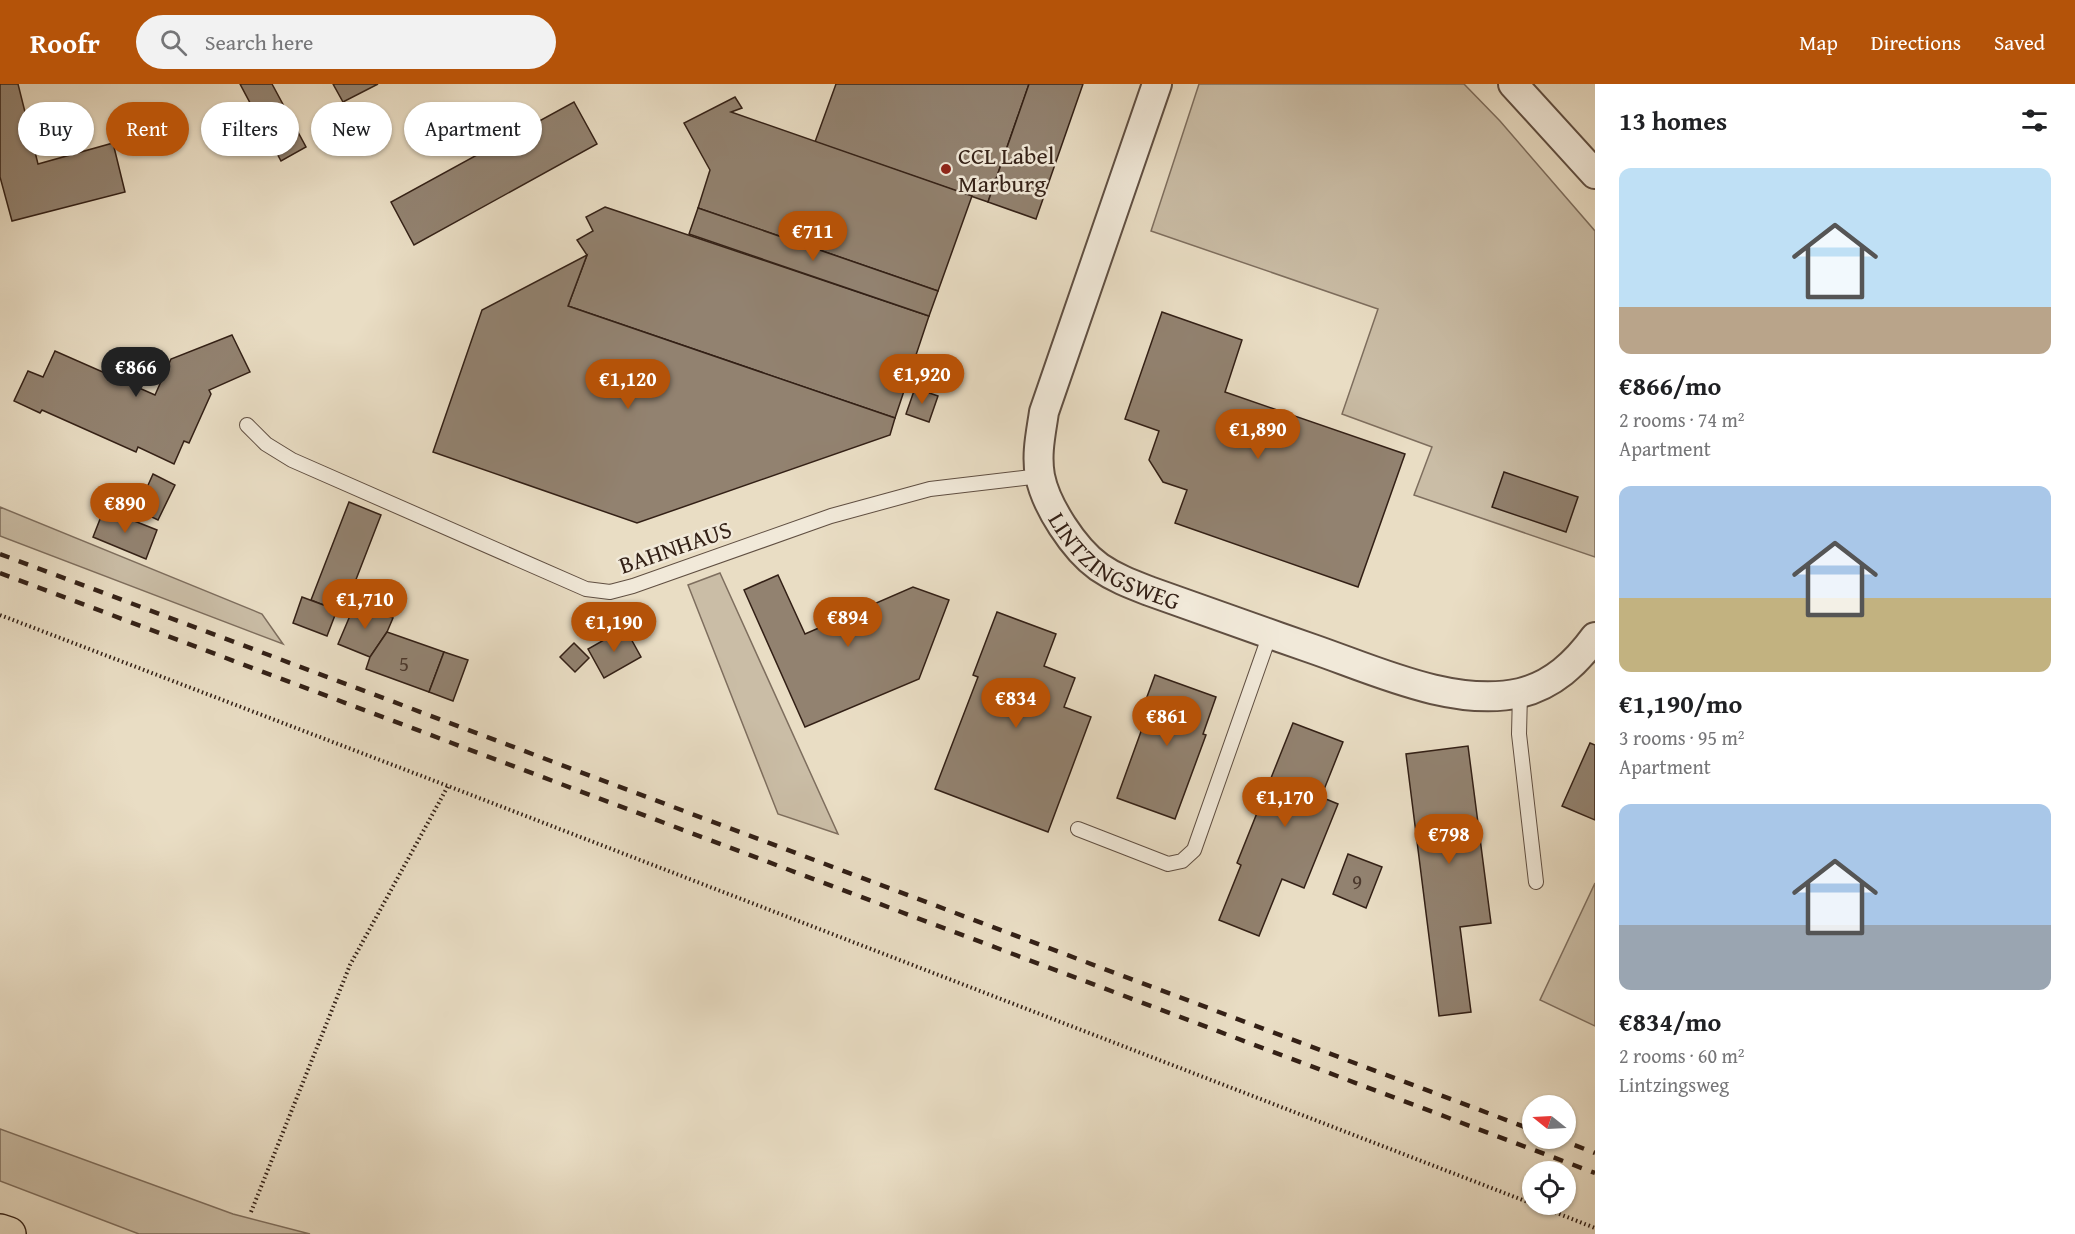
<!DOCTYPE html>
<html lang="en">
<head>
<meta charset="utf-8">
<style>
  body { margin:0; font-family:"Gentium Book Plus",serif; background:#f2f2f2; color:#202124; height:100vh; display:flex; flex-direction:column; font-size:22px; white-space:nowrap }
  * { box-sizing:border-box; margin:0 }
  p { font-size:20px; color:#757577 }
  .icon { flex:none; width:33px; height:33px; fill:none; stroke:currentColor; stroke-width:2; stroke-linecap:round; stroke-linejoin:round }
  .map { position:relative; flex:1; overflow:hidden }
  .panel { display:flex; flex-direction:column; background:#fff; width:480px }
  .panel>* { flex:none }
  .hud { position:absolute; left:18px; top:18px; width:570px; height:54px; display:flex; gap:12px }
  .needle { width:39px; rotate:288deg }
  .buttons { position:absolute; left:1522px; top:1011px; display:grid; gap:12px }
  .buttons a { display:grid; place-items:center; width:54px; height:54px; border-radius:50%; background:#fff; box-shadow:0 2px 4px #0004; font-size:30px }
  .price { position:absolute; translate:-50% -51px; padding:0 14px; border-radius:21px; background:#b45309; color:#fff; font-size:20px; line-height:39px; filter:drop-shadow(0 2px 3px #0008) }
  .price::after { content:''; position:absolute; left:50%; top:36px; width:18px; height:14px; margin-left:-9px; background:inherit; clip-path:polygon(0 0,100% 0,50% 100%) }
  .price.on { background:#222; color:#fff }
  ul { padding:0; list-style:none }
  li { display:grid; align-content:center; gap:12px; height:318px; padding:0 24px }
  li span { display:grid; place-items:center; height:186px; border-radius:12px; color:#555 }
  li>.icon { margin-inline-start:auto }
  span .icon { width:108px; height:108px; fill:#fffc; stroke-width:1 }
  li b { font-size:26px }
  h2 { display:flex; justify-content:space-between; align-items:center; height:72px; padding:0 24px; font-size:26px }
  .tag { padding:0 21px; border-radius:27px; background:#fff; box-shadow:0 2px 4px #0004; font-size:21px; line-height:54px }
  .tag.on { background:#b45309; color:#fff }
  header { display:flex; align-items:center; gap:36px; box-sizing:border-box; height:84px; padding:0 30px; background:#b45309; color:#fff }
  header strong { font-size:28px }
  nav { display:flex; gap:33px; margin-inline-start:auto; font-size:21px }
  .search { width:420px; height:54px; background:#f2f2f2; display:flex; align-items:center; gap:15px; box-sizing:border-box; padding:0 21px; border-radius:33px; color:#757577; font-size:22px }
  main { display:flex; flex:1; min-height:0 }
  .map>svg:first-child { display:block }
  .green { fill:#cabda6; stroke:#7e6e5e; stroke-width:1.5 }
  .building { fill:#928270; stroke:#332016; stroke-width:1.5 }
  .lines { fill:none; stroke-linecap:round; stroke-linejoin:round }
  .lane-casing { stroke:#604f42; stroke-width:16 }
  .street-casing { stroke:#604f42; stroke-width:32 }
  .highway-casing { stroke:#332016; stroke-width:36 }
  .path { stroke:#332016; stroke-width:4; stroke-dasharray:1.5 3; stroke-linecap:butt }
  .lane { stroke:#f1e9d9; stroke-width:14 }
  .street { stroke:#f1e9d9; stroke-width:28 }
  .highway { stroke:#e9ddc4; stroke-width:33 }
  .rail { stroke:#332016; stroke-width:4.5; stroke-dasharray:10 10; stroke-linecap:butt }
  .poi-dot { fill:#8f2418; stroke:#f1e9d9; stroke-width:2 }
  .labels { text-anchor:middle; dominant-baseline:central; stroke-width:5; stroke-linejoin:round; paint-order:stroke }
  .number-label { font-size:21px; fill:#4b382c }
  .poi-label { font-size:24px; fill:#332016; stroke:#f1e9d9; text-anchor:start }
  .street-label { font-size:24px; fill:#332016; stroke:#f1e9d9 }
</style>
</head>
<body>
<header>
<strong>Roofr</strong>
<div class="search"><svg class="icon" aria-label="search" viewBox="0 0 24 24"><circle cx="10" cy="10" r="6"/><path d="M15 15l6 6"/></svg>Search here</div>
<nav><a>Map</a><a>Directions</a><a>Saved</a></nav>
</header>
<main>
<div class="map">
<svg width="1595" height="1150" viewBox="0 0 1595 1150">
  <rect width="100%" height="100%" fill="#e9ddc4"/>
  <filter id="stains"><feTurbulence type="fractalNoise" baseFrequency=".00333" numOctaves="4"/><feColorMatrix values="0 0 0 0 .2 0 0 0 0 .09 0 0 0 0 .02 0 0 0 .5 -.17"/></filter>
  <radialGradient id="worn" r=".72"><stop offset=".6" stop-color="#630" stop-opacity="0"/><stop offset="1" stop-color="#630" stop-opacity=".3"/></radialGradient>
  <g class="green">
    <polygon points="1199,0 1464,0 1500,37 1595,147 1595,473 1414,411 1432,363 1342,330 1378,225 1151,147"/>
    <polygon points="0,423 262,530 283,560 0,452"/>
    <polygon points="720,489 838,750 778,730 688,501"/>
    <polygon points="1595,799 1595,942 1540,916"/>
    <polygon points="0,1045 233,1130 310,1150 139,1150 0,1097"/>
  </g>
  <g class="building">
    <polygon points="0,0 18,0 38,80 113,59 125,108 12,137 0,93"/>
    <polygon points="240,0 272,0 306,63 281,77"/>
    <polygon points="333,0 378,0 343,18"/>
    <polygon points="836,0 1029,0 988,118 815,58"/>
    <polygon points="1029,0 1083,0 1036,135 988,118"/>
    <polygon points="735,13 742,24 731,28 972,112 938,207 698,124 710,86 684,39"/>
    <polygon points="574,18 597,60 414,161 391,118"/>
    <polygon points="605,123 929,232 895,334 568,222 587,171 577,156 593,147 586,133"/>
    <polygon points="698,124 938,207 929,232 689,150"/>
    <polygon points="587,171 568,222 895,334 890,351 637,439 433,368 482,226"/>
    <polygon points="1162,228 1242,256 1225,308 1405,370 1358,503 1175,439 1187,406 1163,398 1149,376 1159,347 1125,335"/>
    <polygon points="232,251 250,288 209,306 211,310 189,359 184,357 174,380 138,363 136,368 42,326 40,329 14,317 28,287 43,293 55,267 155,311 171,275"/>
    <polygon points="915,304 938,312 929,338 906,330"/>
    <polygon points="1504,388 1578,413 1566,448 1492,423"/>
    <polygon points="153,390 175,401 158,436 137,426"/>
    <polygon points="349,418 381,431 343,529 311,516"/>
    <polygon points="104,425 157,446 146,475 93,453"/>
    <polygon points="778,491 805,550 913,503 949,516 919,595 805,643 744,506"/>
    <polygon points="302,513 337,526 327,552 293,539"/>
    <polygon points="355,520 393,534 387,548 370,573 338,560"/>
    <polygon points="997,528 1056,550 1044,582 1075,594 1064,623 1091,633 1048,748 935,705 978,593 973,591"/>
    <polygon points="625,544 641,573 604,594 588,565"/>
    <polygon points="387,548 444,568 429,608 366,585 370,573"/>
    <polygon points="574,559 589,574 575,588 560,573"/>
    <polygon points="444,568 468,576 453,617 429,608"/>
    <polygon points="1155,591 1216,613 1203,650 1206,651 1175,735 1117,714 1143,642 1137,640"/>
    <polygon points="1293,639 1343,658 1321,713 1338,720 1304,804 1282,795 1259,852 1219,836 1241,781 1237,779"/>
    <polygon points="1590,659 1595,661 1595,736 1562,722"/>
    <polygon points="1468,662 1491,839 1460,843 1471,928 1439,932 1406,670"/>
    <polygon points="1348,770 1382,783 1366,824 1333,810"/>
  </g>
  <g class="lines">
    <defs>
      <g id="lane">
        <polyline points="247,341 266,360 292,376 586,505 610,508 633,502 831,432 930,405 1040,392"/>
        <polyline points="1520,609 1519,650 1536,798"/>
        <polyline points="1078,745 1168,780 1182,777 1194,766 1270,550"/>
      </g>
      <g id="street">
        <path id="s1" d="M1157,0L1044,328C1041,349 1036,370 1040,392C1046,422 1074,465 1099,483C1115,494 1131,500 1149,507C1203,526 1258,546 1313,565C1374,586 1454,624 1520,609C1553,601 1576,579 1595,553"/>
        <polyline points="1513,0 1595,90"/>
      </g>
      <polyline id="highway" points="0,1147 9,1150"/>
    </defs>
    <use href="#lane" class="lane-casing"/>
    <use href="#street" class="street-casing"/>
    <use href="#highway" class="highway-casing"/>
    <g class="path">
      <polyline points="0,531 448,702 1533,1120"/>
      <polyline points="1534,1120 1595,1144"/>
      <polyline points="251,1128 350,881 448,702"/>
    </g>
    <use href="#lane" class="lane"/>
    <use href="#street" class="street"/>
    <use href="#highway" class="highway"/>
    <g class="rail">
      <polyline points="0,470 1533,1046"/>
      <polyline points="0,489 1595,1089"/>
      <polyline points="1556,1054 1595,1069"/>
    </g>
  </g>
  <circle class="poi-dot" cx="946" cy="85" r="6"/>
  <g class="labels">
    <g class="number-label">
      <text x="404" y="579">5</text>
      <text x="1357" y="797">9</text>
    </g>
    <g class="poi-label">
      <text x="958" y="71">CCL Label<tspan x="958" dy="28">Marburg</tspan></text>
    </g>
    <g class="street-label">
      <text transform="translate(675 463) rotate(-19)">BAHNHAUS</text>
      <text stroke="none"><textPath href="#s1" startOffset="531">LINTZINGSWEG</textPath></text>
    </g>
  </g>
  <rect width="100%" height="100%" filter="url(#stains)"/>
  <rect width="100%" height="100%" fill="url(#worn)"/>
</svg>
<div class="buttons">
<a><svg class="needle" viewBox="-14 -14 28 28"><path d="M0-13l5 13h-10z" fill="#e53935"/><path d="M0 13l5-13h-10z" fill="#757577"/></svg></a>
<a><svg class="icon" aria-label="locate" viewBox="0 0 24 24"><circle cx="12" cy="12" r="6"/><path d="M12 2v4M12 18v4M2 12h4M18 12h4"/></svg></a>
</div>
<b class="price" style="left:813px;top:178px">€711</b>
<b class="price on" style="left:136px;top:314px">€866</b>
<b class="price" style="left:922px;top:321px">€1,920</b>
<b class="price" style="left:628px;top:326px">€1,120</b>
<b class="price" style="left:1258px;top:376px">€1,890</b>
<b class="price" style="left:125px;top:450px">€890</b>
<b class="price" style="left:365px;top:546px">€1,710</b>
<b class="price" style="left:848px;top:564px">€894</b>
<b class="price" style="left:614px;top:569px">€1,190</b>
<b class="price" style="left:1016px;top:645px">€834</b>
<b class="price" style="left:1167px;top:663px">€861</b>
<b class="price" style="left:1285px;top:744px">€1,170</b>
<b class="price" style="left:1449px;top:781px">€798</b>
<div class="hud">
<a class="tag">Buy</a>
<a class="tag on">Rent</a>
<a class="tag">Filters</a>
<a class="tag">New</a>
<a class="tag">Apartment</a>
</div>
</div>
<section class="panel">
<h2>13 homes<svg class="icon" aria-label="filters" viewBox="0 0 24 24"><path d="M4 7h16M4 17h16"/><circle cx="9" cy="7" r="2"/><circle cx="15" cy="17" r="2"/></svg></h2>
<ul>
<li><span style="background:linear-gradient(#bfe0f5 75%,#b9a48a 0)"><svg class="icon" aria-label="home" viewBox="0 0 24 24"><path d="M3 11l9-7 9 7M6 9v11h12V9"/></svg></span><div><b>€866/mo</b><p>2 rooms · 74 m²</p><p>Apartment</p></div></li>
<li><span style="background:linear-gradient(#a9c7e8 60%,#c2b280 0)"><svg class="icon" aria-label="home" viewBox="0 0 24 24"><path d="M3 11l9-7 9 7M6 9v11h12V9"/></svg></span><div><b>€1,190/mo</b><p>3 rooms · 95 m²</p><p>Apartment</p></div></li>
<li><span style="background:linear-gradient(#a9c7e8 65%,#9aa5b1 0)"><svg class="icon" aria-label="home" viewBox="0 0 24 24"><path d="M3 11l9-7 9 7M6 9v11h12V9"/></svg></span><div><b>€834/mo</b><p>2 rooms · 60 m²</p><p>Lintzingsweg</p></div></li>
</ul>
</section>
</main>
</body>
</html>
